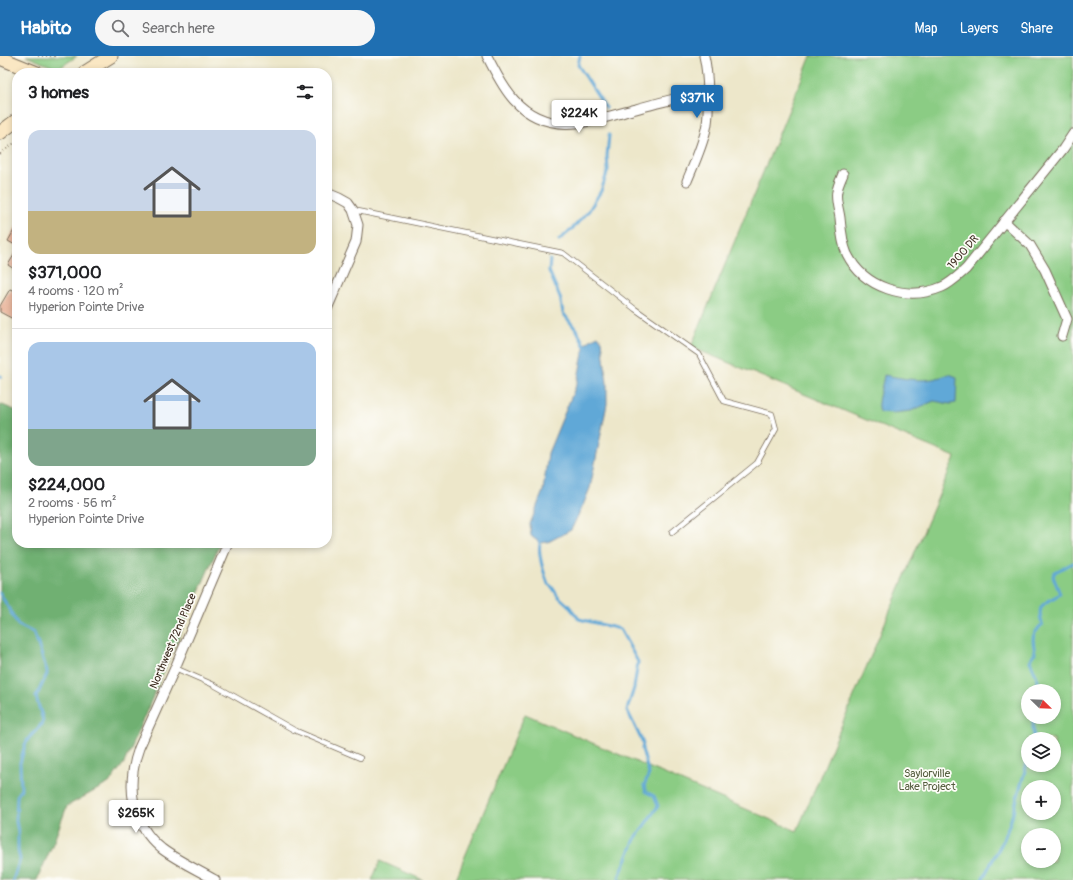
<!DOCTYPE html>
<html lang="en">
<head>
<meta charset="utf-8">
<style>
  body { margin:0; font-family:Pangolin,sans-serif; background:#f6f6f6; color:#202124; height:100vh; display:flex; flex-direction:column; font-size:15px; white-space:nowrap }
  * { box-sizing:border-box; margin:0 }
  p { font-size:13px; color:#757577 }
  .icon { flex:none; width:22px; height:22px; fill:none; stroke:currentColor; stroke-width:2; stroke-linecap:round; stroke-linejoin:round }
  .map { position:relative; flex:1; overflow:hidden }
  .panel { position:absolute; left:12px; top:12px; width:320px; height:480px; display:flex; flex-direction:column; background:#fff; border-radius:16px; box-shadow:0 2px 6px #0003 }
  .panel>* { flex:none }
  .needle { width:26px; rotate:113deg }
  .buttons { position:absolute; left:1021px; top:628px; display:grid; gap:8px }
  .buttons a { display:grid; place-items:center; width:40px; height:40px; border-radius:50%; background:#fff; box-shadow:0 2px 6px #0003; font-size:20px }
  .price { position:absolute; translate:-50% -34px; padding:0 9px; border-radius:4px; background:#fff; color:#222; font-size:13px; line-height:26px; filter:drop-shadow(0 1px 2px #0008) }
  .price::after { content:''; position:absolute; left:50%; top:24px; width:12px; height:9px; margin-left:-6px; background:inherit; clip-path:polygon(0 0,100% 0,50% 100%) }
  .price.on { background:#1f6fb2; color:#fff }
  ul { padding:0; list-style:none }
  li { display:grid; align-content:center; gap:8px; height:212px; padding:0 16px }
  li+li { border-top:1px solid #e0e0e0 }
  li span { display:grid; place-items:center; height:124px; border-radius:12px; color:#555 }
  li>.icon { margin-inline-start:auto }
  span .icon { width:72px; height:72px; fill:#fffc; stroke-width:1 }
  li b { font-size:17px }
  h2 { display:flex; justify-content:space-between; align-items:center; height:48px; padding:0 16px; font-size:17px }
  header { display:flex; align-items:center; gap:24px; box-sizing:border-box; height:56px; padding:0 20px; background:#1f6fb2; color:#fff }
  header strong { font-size:19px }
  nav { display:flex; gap:22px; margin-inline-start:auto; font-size:14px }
  .search { width:280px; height:36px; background:#f6f6f6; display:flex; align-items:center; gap:10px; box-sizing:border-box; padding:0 14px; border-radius:22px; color:#757577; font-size:15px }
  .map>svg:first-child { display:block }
  .green { fill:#8bcc84; stroke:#637b51; fill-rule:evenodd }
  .forest { fill:#70b072; stroke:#566d48 }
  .water { fill:#61a8d7; stroke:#4e697a }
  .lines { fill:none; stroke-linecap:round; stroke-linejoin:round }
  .stream { stroke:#61a8d7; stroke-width:3 }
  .building { fill:#e3a182 }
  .lane-casing { stroke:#796c5a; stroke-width:6 }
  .street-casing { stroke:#796c5a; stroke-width:11 }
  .secondary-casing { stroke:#796c5a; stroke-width:15 }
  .path { stroke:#796c5a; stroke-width:1.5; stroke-dasharray:1 3; stroke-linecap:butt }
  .lane { stroke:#fff; stroke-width:4.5 }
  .street { stroke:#fff; stroke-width:9 }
  .secondary { stroke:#fae7c3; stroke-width:13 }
  .labels { text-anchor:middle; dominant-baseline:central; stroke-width:3.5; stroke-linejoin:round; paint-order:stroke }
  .street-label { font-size:11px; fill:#3b2a1e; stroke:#fdfcf7 }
  .park-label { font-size:11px; fill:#535b3d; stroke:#fdfcf7 }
</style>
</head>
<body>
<header>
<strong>Habito</strong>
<div class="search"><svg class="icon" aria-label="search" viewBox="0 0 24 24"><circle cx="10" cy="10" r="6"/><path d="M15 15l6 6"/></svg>Search here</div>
<nav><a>Map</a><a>Layers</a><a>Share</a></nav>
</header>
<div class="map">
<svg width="1073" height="824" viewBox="0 0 1073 824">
  <rect width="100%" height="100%" fill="#fdfcf7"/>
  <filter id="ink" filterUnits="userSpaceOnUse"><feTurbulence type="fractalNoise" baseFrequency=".025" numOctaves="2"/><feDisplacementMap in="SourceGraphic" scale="8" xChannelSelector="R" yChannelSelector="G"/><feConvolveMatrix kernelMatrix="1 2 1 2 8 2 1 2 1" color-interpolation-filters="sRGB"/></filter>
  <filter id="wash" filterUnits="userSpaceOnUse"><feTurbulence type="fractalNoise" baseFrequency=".012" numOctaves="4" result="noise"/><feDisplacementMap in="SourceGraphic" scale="16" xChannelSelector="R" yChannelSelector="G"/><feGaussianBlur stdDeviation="0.9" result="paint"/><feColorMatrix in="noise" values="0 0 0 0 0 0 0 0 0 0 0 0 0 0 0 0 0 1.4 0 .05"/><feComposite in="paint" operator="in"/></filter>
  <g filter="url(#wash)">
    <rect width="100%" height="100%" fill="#ede7ca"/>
    <g class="green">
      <polygon points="26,0 77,0 58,13"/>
      <path d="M811,0H1073V824H455L525,658L797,775L955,401L691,291ZM1028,635H1054V661H1028ZM1028,683H1054V709H1028ZM1028,731H1054V757H1028ZM1028,779H1054V805H1028Z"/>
      <polygon points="380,805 423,824 372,824"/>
    </g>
    <polygon class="forest" points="0,348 17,355 17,487 220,487 124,707 109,727 67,750 54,785 37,824 0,824"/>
    <g class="water">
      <polygon points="598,280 602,284 607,327 607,348 590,432 584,447 571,474 548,486 540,487 531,480 530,468 543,435 548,397 577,327 585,288 592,283"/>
      <path d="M949,318L957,321L956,347L950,348L934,345L911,355L893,357L879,356C875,347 883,329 884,319C908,323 926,328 949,318Z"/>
    </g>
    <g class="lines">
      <g class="stream">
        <polyline points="580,0 578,9 606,52"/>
        <polyline points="559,184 572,173 588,156 601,135 608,114 607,100 609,79"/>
        <polyline points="550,204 549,215 560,241 563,257 578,276 585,291"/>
        <polyline points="0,320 1,320"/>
        <path d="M541,484C536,495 544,517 548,528L552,531L558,540L568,549L579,563L620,573L638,606L634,632L627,654L643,687L642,693L649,718L644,730L646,736L654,740L658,750L635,783L619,821L620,824"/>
        <polyline points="0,537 18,569 34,577 47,615 47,618 36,641 43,664 41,669 28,683 25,689 20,707 21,733 17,740 16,765 18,776 18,795 20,803 13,824"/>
        <path d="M1037,635L1038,624L1030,605L1035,597C1032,580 1031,581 1042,568C1036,547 1044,548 1060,538L1053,520L1055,516L1073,507"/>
        <polyline points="1034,661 1033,671 1034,683"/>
        <polyline points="982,824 1004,783 1011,764 1028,704"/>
      </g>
    </g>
    <g id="blocks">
      <g class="building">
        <polygon points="17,169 17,190 8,185"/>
        <polygon points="17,194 17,215 8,209"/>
        <polygon points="10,233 17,236 17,265 0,256 0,250"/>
      </g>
    </g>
  </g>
  <g filter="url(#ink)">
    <use href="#blocks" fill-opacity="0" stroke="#796c5a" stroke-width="1"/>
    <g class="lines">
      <defs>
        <g id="lane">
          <polyline points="353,154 563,197 635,253 699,298 724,345 772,358 776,373 757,407 672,476"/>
          <polyline points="175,612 214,629 294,674 360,702"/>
        </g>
        <g id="street">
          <path d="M487,0C495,15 502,31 514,44C550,83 594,64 636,53C660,46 683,41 707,35"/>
          <path d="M843,118C841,123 838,129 837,135C835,143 839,154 840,162C841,174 842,187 847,198C864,232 907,246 942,231C951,227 958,220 966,213L1063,93L1073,78"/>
          <path d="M687,125C694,108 702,91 706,73C710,57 708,16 704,0"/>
          <polyline points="327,137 339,142 348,147 353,154 358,169 356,186 327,253"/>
          <polyline points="1004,165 1030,189 1045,214 1067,263 1062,280"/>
          <path d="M215,824C198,814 178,805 162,793C130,767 126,728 139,692L175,612L228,487"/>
        </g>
        <g id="secondary">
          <polyline points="0,2 37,17"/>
          <polyline points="84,17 111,0"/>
          <polyline points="0,77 17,64"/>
        </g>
      </defs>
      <use href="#lane" class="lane-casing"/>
      <use href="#street" class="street-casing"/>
      <use href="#secondary" class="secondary-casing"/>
      <g class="path">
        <polyline points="38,0 56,0"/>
        <polyline points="0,98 17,85"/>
      </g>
      <use href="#lane" class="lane"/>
      <use href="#street" class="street"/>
      <use href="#secondary" class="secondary"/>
    </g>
  </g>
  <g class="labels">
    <g class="street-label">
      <text transform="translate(963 196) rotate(-49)">1900 DR</text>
      <text transform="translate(173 585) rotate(-67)">Northwest 72nd Place</text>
    </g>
    <g class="park-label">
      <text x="927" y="717">Saylorville<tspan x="927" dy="13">Lake Project</tspan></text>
    </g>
  </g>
</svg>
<div class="buttons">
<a><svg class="needle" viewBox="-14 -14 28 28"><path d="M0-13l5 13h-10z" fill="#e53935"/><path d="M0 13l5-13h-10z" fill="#757577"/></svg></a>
<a><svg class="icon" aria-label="layers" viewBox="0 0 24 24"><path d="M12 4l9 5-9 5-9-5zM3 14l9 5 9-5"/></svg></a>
<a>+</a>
<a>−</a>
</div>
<b class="price on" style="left:697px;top:63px">$371K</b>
<b class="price" style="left:579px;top:78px">$224K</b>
<b class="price" style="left:136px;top:778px">$265K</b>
<section class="panel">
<h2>3 homes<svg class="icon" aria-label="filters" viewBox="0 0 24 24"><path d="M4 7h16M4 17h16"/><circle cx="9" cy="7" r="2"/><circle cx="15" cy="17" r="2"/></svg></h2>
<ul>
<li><span style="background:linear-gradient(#c9d6e8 65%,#c2b280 0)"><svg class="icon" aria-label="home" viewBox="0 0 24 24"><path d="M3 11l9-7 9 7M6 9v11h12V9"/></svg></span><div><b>$371,000</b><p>4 rooms · 120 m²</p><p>Hyperion Pointe Drive</p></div></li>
<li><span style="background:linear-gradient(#a9c7e8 70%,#7fa58c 0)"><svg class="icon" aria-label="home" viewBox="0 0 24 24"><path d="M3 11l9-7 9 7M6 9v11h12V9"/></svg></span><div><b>$224,000</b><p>2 rooms · 56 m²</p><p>Hyperion Pointe Drive</p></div></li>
</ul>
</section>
</div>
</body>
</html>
